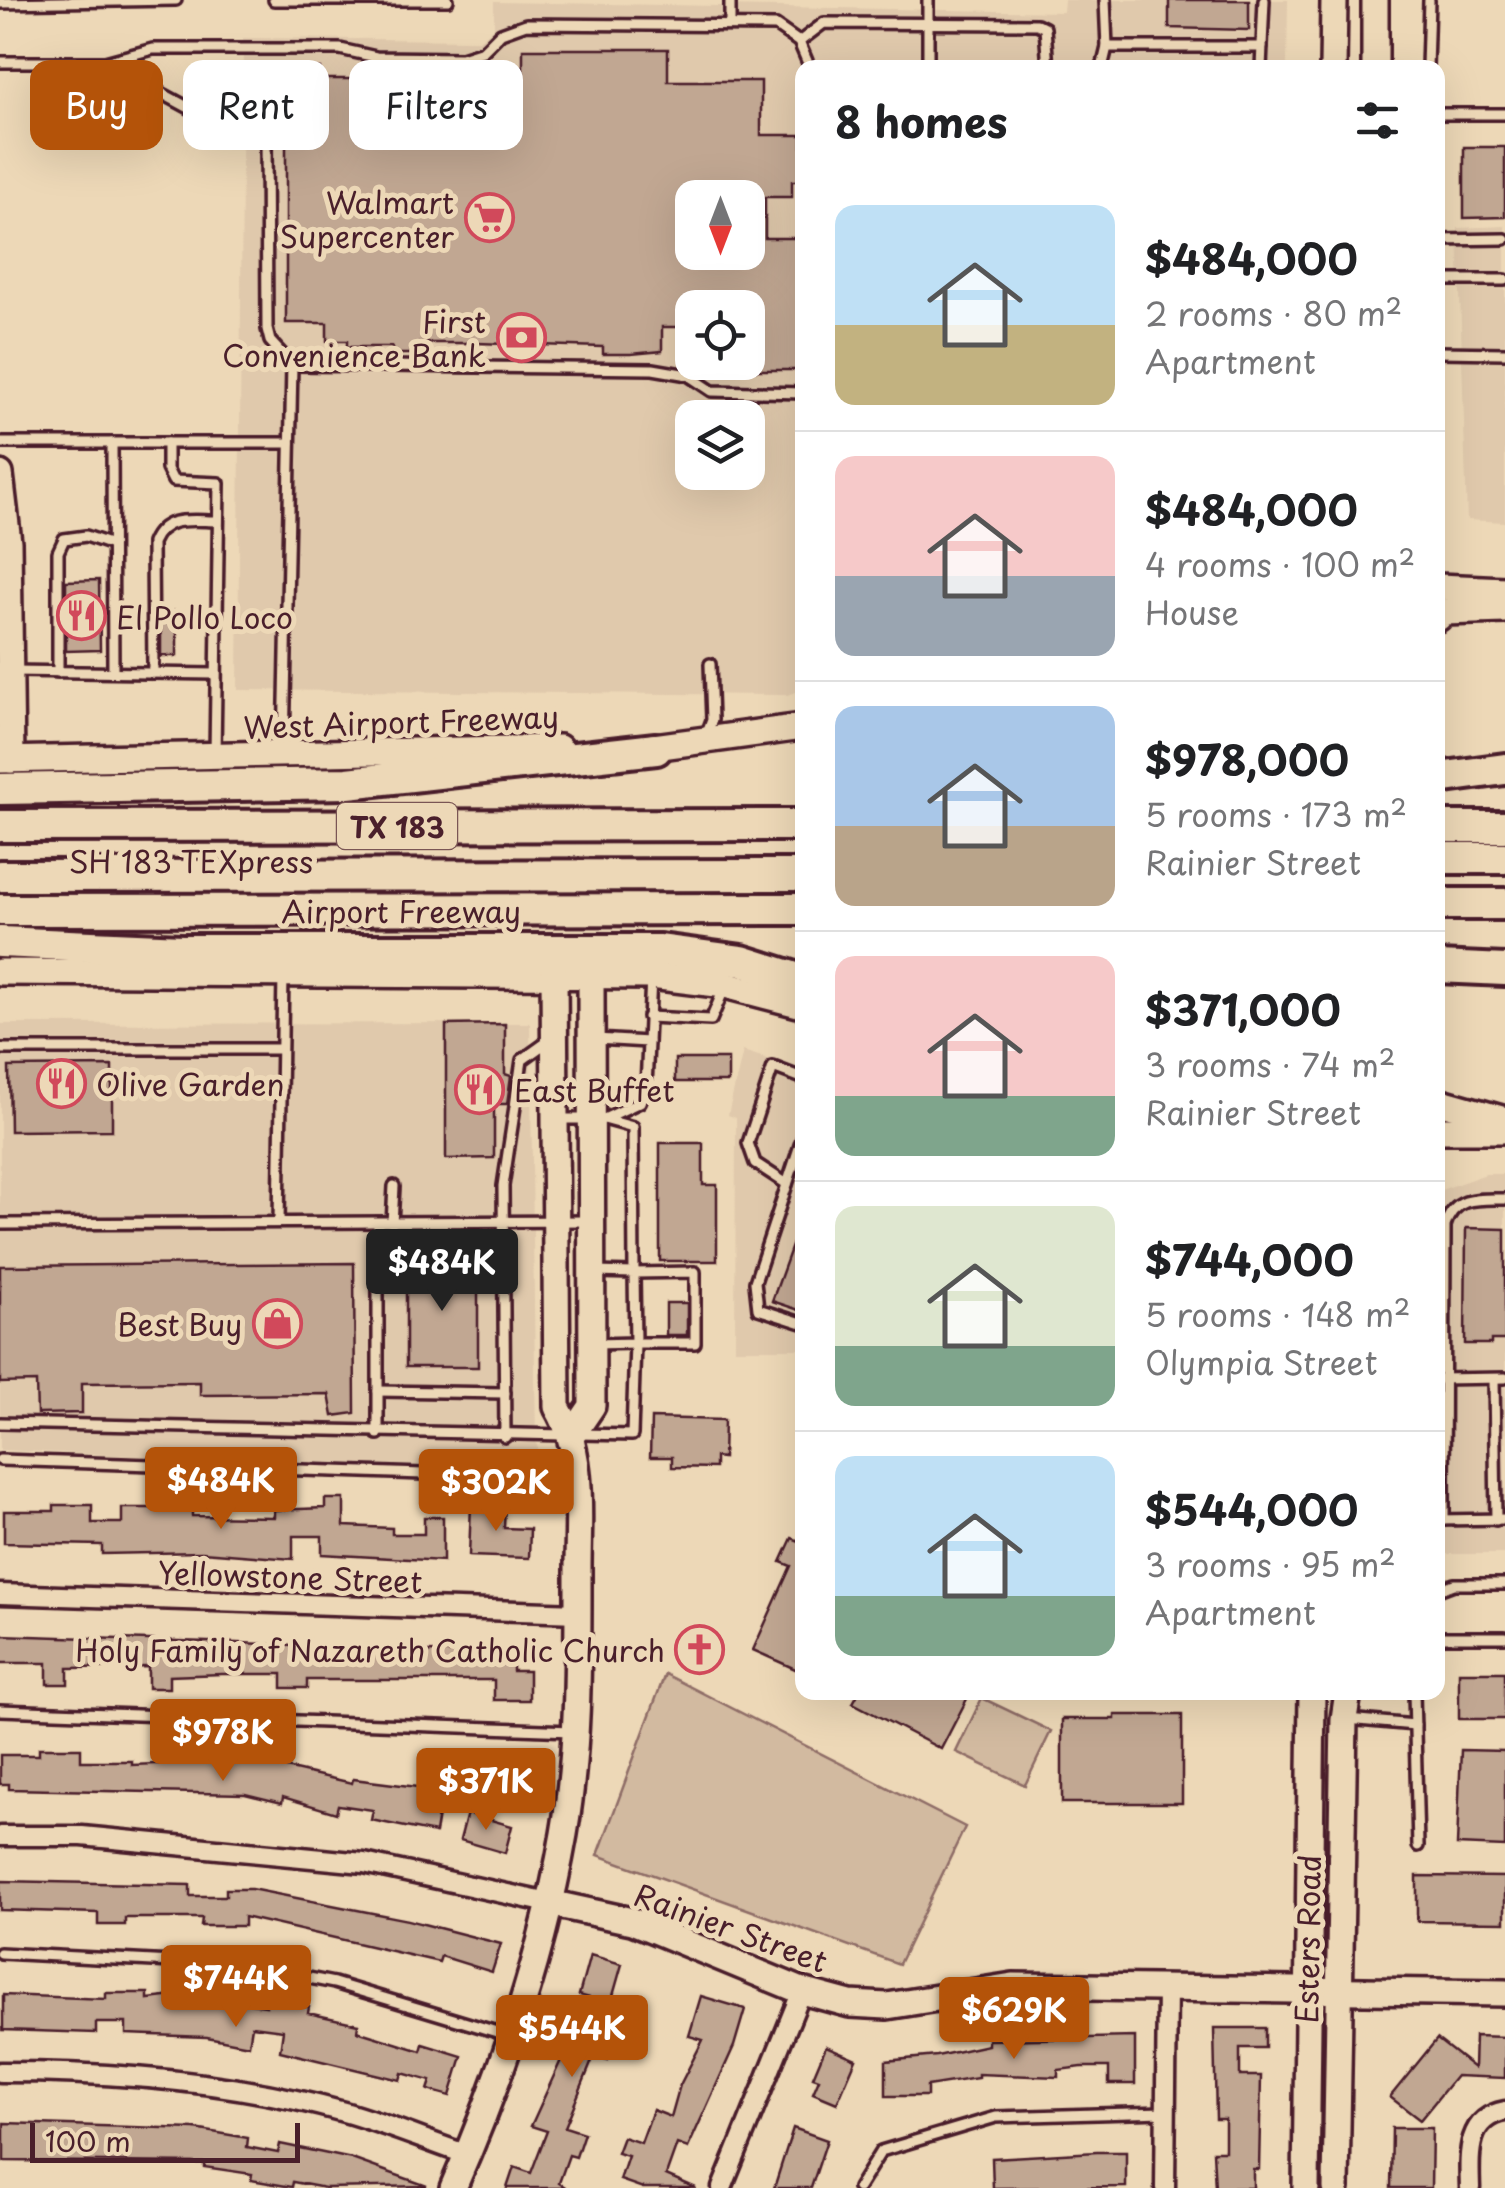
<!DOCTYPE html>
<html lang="en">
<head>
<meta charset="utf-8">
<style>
  body { margin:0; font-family:"Playpen Sans",sans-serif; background:#f2f2f2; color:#202124; height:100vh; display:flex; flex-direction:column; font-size:38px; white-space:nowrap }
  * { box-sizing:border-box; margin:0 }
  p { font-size:32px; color:#757577 }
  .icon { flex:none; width:55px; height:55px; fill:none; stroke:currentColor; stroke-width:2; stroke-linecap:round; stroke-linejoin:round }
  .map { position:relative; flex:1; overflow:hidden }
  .details { position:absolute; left:795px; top:60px; width:650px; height:1640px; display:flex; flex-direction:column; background:#fff; border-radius:20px; box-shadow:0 10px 40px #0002 }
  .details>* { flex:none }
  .top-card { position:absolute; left:30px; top:60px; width:615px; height:90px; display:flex; gap:20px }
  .needle { width:65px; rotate:180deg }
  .fabs { position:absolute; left:675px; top:180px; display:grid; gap:20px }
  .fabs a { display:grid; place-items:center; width:90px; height:90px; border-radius:20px; background:#fff; box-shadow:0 10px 40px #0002; font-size:50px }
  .scale { position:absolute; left:30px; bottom:25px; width:270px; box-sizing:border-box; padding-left:10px; border:5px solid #4a1f2b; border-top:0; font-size:28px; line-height:35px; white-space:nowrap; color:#4a1f2b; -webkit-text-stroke:8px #edd8b7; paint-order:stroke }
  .price { position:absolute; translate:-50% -85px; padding:0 22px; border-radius:10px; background:#b45309; color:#fff; font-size:32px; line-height:65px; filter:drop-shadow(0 2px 5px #0008) }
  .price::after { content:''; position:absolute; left:50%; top:60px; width:30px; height:22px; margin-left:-15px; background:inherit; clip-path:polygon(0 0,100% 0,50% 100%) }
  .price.selected { background:#222; color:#fff }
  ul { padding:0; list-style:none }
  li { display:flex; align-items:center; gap:30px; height:250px; padding:0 40px }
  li+li { border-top:2px solid #e0e0e0 }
  li span { display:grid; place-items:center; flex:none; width:280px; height:200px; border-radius:20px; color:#555 }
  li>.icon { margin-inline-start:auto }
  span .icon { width:120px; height:120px; fill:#fffc; stroke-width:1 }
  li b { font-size:42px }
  h2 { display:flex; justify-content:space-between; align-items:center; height:120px; padding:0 40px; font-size:42px }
  .chip { padding:0 35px; border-radius:20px; background:#fff; box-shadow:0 10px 40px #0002; font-size:35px; line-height:90px }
  .chip.selected { background:#b45309; color:#fff }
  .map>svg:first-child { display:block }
  .built { fill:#e0c9ac; fill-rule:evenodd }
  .pitch { fill:#d2baa0; stroke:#8e6c66; stroke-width:2.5 }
  .building { fill:#c1a792; stroke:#4a1f2b; stroke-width:2.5; fill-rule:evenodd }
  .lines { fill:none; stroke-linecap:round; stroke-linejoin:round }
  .lane-casing { stroke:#4a1f2b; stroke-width:16 }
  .street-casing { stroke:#4a1f2b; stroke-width:25 }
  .secondary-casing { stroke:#4a1f2b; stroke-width:32 }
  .highway-casing { stroke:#4a1f2b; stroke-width:38 }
  .lane { stroke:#edd8b7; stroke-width:9 }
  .street { stroke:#edd8b7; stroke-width:18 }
  .secondary { stroke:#edd8b7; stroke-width:25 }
  .highway { stroke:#edd8b7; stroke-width:30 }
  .labels { text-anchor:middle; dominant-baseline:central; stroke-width:10; stroke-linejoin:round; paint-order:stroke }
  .shield { fill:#edd8b7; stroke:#7b5655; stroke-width:2.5 }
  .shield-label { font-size:28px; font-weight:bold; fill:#4a1f2b }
  .poi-label { font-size:30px; fill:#4a1f2b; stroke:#edd8b7; text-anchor:end }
  .street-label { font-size:30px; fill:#4a1f2b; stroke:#edd8b7 }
</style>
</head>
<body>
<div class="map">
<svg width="1505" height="2188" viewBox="0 0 1505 2188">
  <rect width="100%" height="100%" fill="#edd8b7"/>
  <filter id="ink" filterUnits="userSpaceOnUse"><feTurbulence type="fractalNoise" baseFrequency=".01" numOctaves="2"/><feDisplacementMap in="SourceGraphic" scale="20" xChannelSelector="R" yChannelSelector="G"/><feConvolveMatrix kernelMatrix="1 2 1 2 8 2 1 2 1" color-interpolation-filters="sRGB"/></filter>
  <g filter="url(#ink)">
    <g class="built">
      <path d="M1064,0H1288L1287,67L802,68V690L787,695L238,690L243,38L479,40L494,28V2L1063,12ZM692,198H748V252H692ZM692,308H748V362H692ZM692,418H748V472H692Z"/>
      <polygon points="1505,226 1505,522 1467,520 1458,228"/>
      <polygon points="530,1023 536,1443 548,1475 0,1450 0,1024"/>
      <polygon points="743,1051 802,1070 802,1349 735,1349 736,1118 728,1115"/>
      <polygon points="1486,1174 1505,1174 1505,1554 1438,1554 1438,1191"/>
    </g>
    <g class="pitch">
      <polygon points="665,1674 965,1827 899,1964 598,1855"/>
      <polygon points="982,1698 1051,1731 1025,1785 956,1752"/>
    </g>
    <g class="building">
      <polygon points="1169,0 1249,0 1249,30 1169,28"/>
      <path d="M523,49H668V81H761V135H802V181H792V197H765V238H802V370H748V308H692V327H662V351L631,354H603V347L477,343H419V354H392V347H347V341H327V323H286V68H320V79H523ZM692,198H748V252H692Z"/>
      <polygon points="1464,147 1505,147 1505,217 1464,218"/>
      <polygon points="99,580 100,650 66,651 66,581"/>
      <rect x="161" y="611" width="16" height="45"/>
      <polygon points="505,1024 505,1074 511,1076 507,1104 494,1104 494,1158 446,1159 446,1025"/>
      <rect x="675" y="1059" width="53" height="23"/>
      <polygon points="112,1066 112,1130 10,1131 9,1067"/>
      <polygon points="660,1143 703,1143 703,1185 717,1185 717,1261 660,1261"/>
      <polygon points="801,1221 802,1221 802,1311 772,1301"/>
      <polygon points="1466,1228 1505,1229 1505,1340 1491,1340 1491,1344 1465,1344"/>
      <rect x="406" y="1261" width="72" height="106"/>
      <polygon points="354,1263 355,1413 333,1416 329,1394 200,1395 200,1382 82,1383 82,1413 37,1414 36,1382 0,1383 0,1266"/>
      <rect x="666" y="1303" width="21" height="32"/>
      <polygon points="651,1418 724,1420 723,1458 715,1457 715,1468 672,1467 672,1457 650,1457"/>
      <polygon points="325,1499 344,1499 344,1526 392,1528 392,1534 424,1534 424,1517 443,1517 443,1561 322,1554 322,1536 293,1536 293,1559 202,1552 102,1554 102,1545 4,1543 4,1511 54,1511 54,1505 92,1505 92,1523 122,1523 122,1508 166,1508 166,1502 192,1502 192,1516 274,1517 274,1510 325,1508"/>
      <polygon points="471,1504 505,1506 504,1528 530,1529 529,1558 469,1556"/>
      <polygon points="792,1538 802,1542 802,1672 753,1650 791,1566 781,1562"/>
      <polygon points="0,1635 322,1646 322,1651 513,1653 513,1671 529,1671 529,1700 494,1700 494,1680 307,1680 307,1688 282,1688 282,1674 222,1674 169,1676 169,1688 148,1688 148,1667 68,1668 68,1684 47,1684 47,1663 0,1663"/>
      <rect x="1459" y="1672" width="46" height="47"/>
      <polygon points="859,1692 961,1692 968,1697 941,1749 853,1703"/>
      <polygon points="1115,1715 1182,1715 1182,1803 1062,1803 1062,1719 1115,1719"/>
      <polygon points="39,1748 81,1748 81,1761 132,1761 132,1765 251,1760 352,1783 353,1779 442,1790 435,1833 371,1820 373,1810 338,1805 336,1813 283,1797 282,1803 245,1794 9,1789 9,1784 0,1784 0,1755 39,1755"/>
      <polygon points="1461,1750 1505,1751 1505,1847 1457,1845"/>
      <polygon points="467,1813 512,1826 505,1853 460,1840"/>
      <polygon points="1417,1876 1505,1877 1505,1922 1417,1921"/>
      <polygon points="0,1881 190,1885 190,1896 226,1896 226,1889 251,1889 408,1920 501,1944 492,1972 441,1956 439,1962 244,1917 244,1926 201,1926 202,1918 125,1918 125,1925 98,1925 98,1913 0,1910"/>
      <polygon points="590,1955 622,1964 607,2017 620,2021 608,2060 594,2056 565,2127 584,2133 576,2157 569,2155 559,2183 567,2188 507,2188 514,2167 531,2173 547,2131 531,2126 567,2047 562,2046 568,2027 586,2033 597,2000 579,1995"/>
      <polygon points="106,1993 148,1993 148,1999 200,1993 200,1997 266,2006 266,2002 309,2007 308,2013 358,2024 357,2031 421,2051 423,2044 462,2056 450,2096 428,2090 431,2081 402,2073 400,2080 280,2051 283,2030 252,2026 249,2045 207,2037 126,2034 126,2023 96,2023 96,2033 3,2030 3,1995 106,1999"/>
      <polygon points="701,1996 745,2009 734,2046 688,2148 677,2144 666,2175 696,2188 643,2188 620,2180 628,2156 617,2153 623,2137 641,2143 653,2110 671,2117 680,2085 703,2040 689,2036"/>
      <polygon points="1214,2028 1265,2028 1265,2048 1240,2048 1240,2076 1261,2076 1259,2169 1253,2169 1253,2188 1215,2188 1213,2151 1225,2151 1225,2119 1216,2119"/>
      <polygon points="1475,2036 1505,2037 1505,2078 1456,2076 1420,2120 1390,2097 1437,2039 1474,2068"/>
      <polygon points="1135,2037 1135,2084 1109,2084 1109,2067 1082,2067 1058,2070 1058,2077 978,2074 978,2078 927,2086 927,2096 886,2096 886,2061 937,2056 988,2045 988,2040"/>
      <polygon points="826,2046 856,2059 837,2103 813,2093 819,2079 813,2077"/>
      <polygon points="4,2123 195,2129 248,2138 247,2147 278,2153 280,2144 352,2159 427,2186 325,2188 293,2182 292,2187 251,2180 252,2174 204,2167 204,2163 4,2161"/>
      <polygon points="793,2128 827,2140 811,2188 774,2188"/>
      <polygon points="1392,2128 1432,2128 1431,2188 1391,2188"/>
      <polygon points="1097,2152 1126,2152 1126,2187 993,2188 992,2158"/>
    </g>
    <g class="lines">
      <defs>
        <g id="lane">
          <polyline points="274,0 448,0"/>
          <polyline points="730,0 730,25"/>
          <polyline points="928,0 928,68"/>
          <polyline points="1105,0 1107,47 1262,47"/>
          <polyline points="0,3 176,0"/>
          <polyline points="799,42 824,23 1037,24 1045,28 1048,68"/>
          <polyline points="0,62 105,62 153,49 340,49 376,57 461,58 483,51 501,33 526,24 776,26 799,42 810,68"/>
          <polyline points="106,63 191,109 259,122 266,131 267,329 270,341 292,365 284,749"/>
          <polyline points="1102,68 1107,47"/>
          <polyline points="1261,68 1264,0"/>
          <polyline points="1427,68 1429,0"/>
          <polyline points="1438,114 1505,114"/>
          <polyline points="1438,240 1505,239"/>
          <polyline points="1438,280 1505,280"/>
          <polyline points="1438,352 1505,353"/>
          <polyline points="292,365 653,369 688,375 712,391 802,393"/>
          <polyline points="0,443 290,443"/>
          <polyline points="112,443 113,672"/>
          <polyline points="167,443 167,469 173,481 219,483 215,755"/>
          <polyline points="13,671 215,674"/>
          <polyline points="58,672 58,552 64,539 86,536 112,545"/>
          <path d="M153,673L152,543C164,514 192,521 218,521"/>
          <polyline points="706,736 712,720 710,664"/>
          <polyline points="648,1017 711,1020 724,989"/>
          <polyline points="595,1039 648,1042"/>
          <polyline points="0,1049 279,1049"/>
          <polyline points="556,1119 604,1119 640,1102 646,1087 651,977"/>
          <polyline points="802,1139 755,1282 758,1309 802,1323"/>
          <polyline points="787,1184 755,1163 748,1143 773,1067 802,1078"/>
          <polyline points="279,1222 283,975"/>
          <polyline points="0,1224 589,1221"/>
          <polyline points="392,1224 394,1186"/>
          <polyline points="595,1344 635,1343 634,1273 595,1272"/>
          <polyline points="1438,1379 1505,1378"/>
          <polyline points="1494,1379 1496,1520"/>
          <polyline points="378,1391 505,1393"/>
          <polyline points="0,1423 565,1435"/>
          <polyline points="378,1434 378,1224"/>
          <polyline points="580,1434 632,1435 635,1343 695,1343 695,1272 634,1273 633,1127 604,1119"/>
          <polyline points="505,1437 503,1186 522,1060 550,1040"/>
          <polyline points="0,1460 574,1479"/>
          <polyline points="1438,1520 1505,1519"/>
          <path d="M1444,1520L1445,1226C1454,1196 1478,1199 1505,1199"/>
          <polyline points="1438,1590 1454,1584 1505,1584"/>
          <polyline points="1438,1637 1505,1637"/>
          <polyline points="1414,1692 1418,1846"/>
          <polyline points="0,1710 572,1731"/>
          <polyline points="1347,1719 1415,1725"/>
          <polyline points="0,1953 249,1966 334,1983 507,2035"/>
          <polyline points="858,2188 881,2151 996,2117 1164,2112"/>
        </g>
        <g id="street">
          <polyline points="0,1594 578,1613"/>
          <polyline points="0,1836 82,1836 364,1863 549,1903"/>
          <path d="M0,2072C114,2072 234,2081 344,2112C386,2124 427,2141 468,2155"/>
          <polyline points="722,2188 802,1991"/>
          <polyline points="1165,2188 1167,1986"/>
          <path d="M1470,2188C1469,2155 1466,2118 1505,2111"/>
        </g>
        <g id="secondary">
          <polyline points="1333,68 1334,0"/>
          <polyline points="1375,68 1375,0"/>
          <polyline points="0,474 8,542 11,760"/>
          <polyline points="1438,587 1505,590"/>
          <polyline points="1438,618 1444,612 1505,610"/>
          <polyline points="639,749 802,727"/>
          <polyline points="0,760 559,748"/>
          <polyline points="0,972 651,976 725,985 802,1005"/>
          <polyline points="1438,1101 1505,1120"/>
          <polyline points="1438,1130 1502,1130"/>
          <polyline points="573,1434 592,1406 591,974"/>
          <polyline points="549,1903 632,1921 802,1991 850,2004 887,2006 1013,1986 1505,1993"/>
          <path d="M453,2188C502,2076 543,1954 564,1834C579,1747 578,1657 578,1569C578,1515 585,1454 557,1407L554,973"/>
          <polyline points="1306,2188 1312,1692"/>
          <polyline points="1336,2188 1344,1719 1348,1692"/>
        </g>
        <g id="highway">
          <polyline points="1438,778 1505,769"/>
          <polyline points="0,789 348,783 656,749"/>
          <polyline points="0,826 802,825"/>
          <polyline points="1438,827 1505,827"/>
          <polyline points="1438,858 1505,858"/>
          <polyline points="0,876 802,875"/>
          <polyline points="1438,904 1505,904"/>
          <polyline points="0,910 802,909"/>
          <polyline points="0,942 182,950 660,950 742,961 802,980"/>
          <polyline points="1438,967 1505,970"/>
        </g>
      </defs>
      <use href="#lane" class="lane-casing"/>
      <use href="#street" class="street-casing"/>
      <use href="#secondary" class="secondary-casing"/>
      <use href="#highway" class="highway-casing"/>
      <use href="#lane" class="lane"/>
      <use href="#street" class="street"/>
      <use href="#secondary" class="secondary"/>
      <use href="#highway" class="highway"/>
    </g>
  </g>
  <defs>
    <symbol id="supermarket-ring" viewBox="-11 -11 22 22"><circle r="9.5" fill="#edd8b7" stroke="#d1495b" stroke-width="1.5"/><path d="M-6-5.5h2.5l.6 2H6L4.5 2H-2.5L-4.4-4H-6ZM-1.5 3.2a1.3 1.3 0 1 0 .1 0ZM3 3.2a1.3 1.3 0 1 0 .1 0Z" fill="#d1495b"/></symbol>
    <symbol id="bank-ring" viewBox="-11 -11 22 22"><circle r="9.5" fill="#edd8b7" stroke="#d1495b" stroke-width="1.5"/><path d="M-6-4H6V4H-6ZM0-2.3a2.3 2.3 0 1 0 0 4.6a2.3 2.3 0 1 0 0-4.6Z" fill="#d1495b"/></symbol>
    <symbol id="restaurant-ring" viewBox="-11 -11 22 22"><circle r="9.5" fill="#edd8b7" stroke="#d1495b" stroke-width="1.5"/><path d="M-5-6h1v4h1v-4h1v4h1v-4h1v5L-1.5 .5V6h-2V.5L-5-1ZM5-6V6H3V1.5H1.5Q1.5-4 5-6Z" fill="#d1495b"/></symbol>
    <symbol id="shop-ring" viewBox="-11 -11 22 22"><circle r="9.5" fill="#edd8b7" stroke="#d1495b" stroke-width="1.5"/><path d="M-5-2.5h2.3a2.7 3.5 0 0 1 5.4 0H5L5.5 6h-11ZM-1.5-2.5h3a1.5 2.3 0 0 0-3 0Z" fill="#d1495b"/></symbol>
    <symbol id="church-ring" viewBox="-11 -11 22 22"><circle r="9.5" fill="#edd8b7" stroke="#d1495b" stroke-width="1.5"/><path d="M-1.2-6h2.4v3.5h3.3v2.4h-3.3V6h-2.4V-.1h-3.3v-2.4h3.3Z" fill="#d1495b"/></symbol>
  </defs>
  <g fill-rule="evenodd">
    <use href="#supermarket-ring" x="462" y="190" width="55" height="55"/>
    <use href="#bank-ring" x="494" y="310" width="55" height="55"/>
    <use href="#restaurant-ring" x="54" y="588" width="55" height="55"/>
    <use href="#restaurant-ring" x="34" y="1056" width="55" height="55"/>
    <use href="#restaurant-ring" x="452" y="1062" width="55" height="55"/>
    <use href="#shop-ring" x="250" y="1296" width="55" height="55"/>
    <use href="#church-ring" x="672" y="1622" width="55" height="55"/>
  </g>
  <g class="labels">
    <rect class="shield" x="337" y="803" width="120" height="46" rx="8"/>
    <g class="shield-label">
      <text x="397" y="826">TX 183</text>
    </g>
    <g class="poi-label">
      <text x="454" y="201">Walmart<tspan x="454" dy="34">Supercenter</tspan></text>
      <text x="486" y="320">First<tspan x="486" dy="34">Convenience Bank</tspan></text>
      <text x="116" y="616" text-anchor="start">El Pollo Loco</text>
      <text x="96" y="1083" text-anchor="start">Olive Garden</text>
      <text x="514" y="1089" text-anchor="start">East Buffet</text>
      <text x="242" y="1323">Best Buy</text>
      <text x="665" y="1649">Holy Family of Nazareth Catholic Church</text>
    </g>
    <g class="street-label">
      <text transform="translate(401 721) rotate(-2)">West Airport Freeway</text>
      <text x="191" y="860">SH 183 TEXpress</text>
      <text x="401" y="910">Airport Freeway</text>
      <text transform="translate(290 1576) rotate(2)">Yellowstone Street</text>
      <text transform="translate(731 1927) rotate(20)">Rainier Street</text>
      <text transform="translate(1307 1939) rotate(-89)">Esters Road</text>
    </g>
  </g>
</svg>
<div class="fabs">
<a><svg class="needle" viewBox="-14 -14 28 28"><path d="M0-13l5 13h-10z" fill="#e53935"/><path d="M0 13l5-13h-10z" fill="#757577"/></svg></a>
<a><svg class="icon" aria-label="locate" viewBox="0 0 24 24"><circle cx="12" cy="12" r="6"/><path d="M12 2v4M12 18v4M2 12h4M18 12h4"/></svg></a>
<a><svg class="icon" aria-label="layers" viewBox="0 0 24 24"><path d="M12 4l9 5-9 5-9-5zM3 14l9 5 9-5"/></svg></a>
</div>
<div class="scale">100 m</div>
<b class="price selected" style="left:442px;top:1314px">$484K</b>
<b class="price" style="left:221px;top:1532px">$484K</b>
<b class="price" style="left:496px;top:1534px">$302K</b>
<b class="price" style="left:223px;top:1784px">$978K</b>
<b class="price" style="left:486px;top:1833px">$371K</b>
<b class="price" style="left:236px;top:2030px">$744K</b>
<b class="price" style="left:1014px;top:2062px">$629K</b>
<b class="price" style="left:572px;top:2080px">$544K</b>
<div class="top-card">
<a class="chip selected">Buy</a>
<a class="chip">Rent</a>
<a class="chip">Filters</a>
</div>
<section class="details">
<h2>8 homes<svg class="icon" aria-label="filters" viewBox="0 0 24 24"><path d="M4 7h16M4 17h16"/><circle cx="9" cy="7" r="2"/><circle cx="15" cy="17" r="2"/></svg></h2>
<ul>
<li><span style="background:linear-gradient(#bfe0f5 60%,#c2b280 0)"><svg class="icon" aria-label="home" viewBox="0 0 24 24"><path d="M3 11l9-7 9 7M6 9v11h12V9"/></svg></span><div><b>$484,000</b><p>2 rooms · 80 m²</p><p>Apartment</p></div></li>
<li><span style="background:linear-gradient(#f6c9c9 60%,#9aa5b1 0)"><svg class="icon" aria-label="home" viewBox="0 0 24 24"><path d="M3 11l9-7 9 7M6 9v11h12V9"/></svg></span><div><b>$484,000</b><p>4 rooms · 100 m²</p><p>House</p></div></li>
<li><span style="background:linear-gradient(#a9c7e8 60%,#b9a48a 0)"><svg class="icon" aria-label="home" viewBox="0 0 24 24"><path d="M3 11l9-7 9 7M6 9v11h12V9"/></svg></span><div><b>$978,000</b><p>5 rooms · 173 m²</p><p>Rainier Street</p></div></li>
<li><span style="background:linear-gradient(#f6c9c9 70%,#7fa58c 0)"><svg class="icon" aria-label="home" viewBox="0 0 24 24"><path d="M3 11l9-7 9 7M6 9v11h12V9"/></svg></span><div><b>$371,000</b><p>3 rooms · 74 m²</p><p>Rainier Street</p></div></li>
<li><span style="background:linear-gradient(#dfe7d0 70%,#7fa58c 0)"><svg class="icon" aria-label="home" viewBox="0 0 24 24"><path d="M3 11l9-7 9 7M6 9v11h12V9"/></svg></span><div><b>$744,000</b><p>5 rooms · 148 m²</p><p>Olympia Street</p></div></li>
<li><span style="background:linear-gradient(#bfe0f5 70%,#7fa58c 0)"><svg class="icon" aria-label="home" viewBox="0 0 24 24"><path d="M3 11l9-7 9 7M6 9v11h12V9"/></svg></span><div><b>$544,000</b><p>3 rooms · 95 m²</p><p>Apartment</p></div></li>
</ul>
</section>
</div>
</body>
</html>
